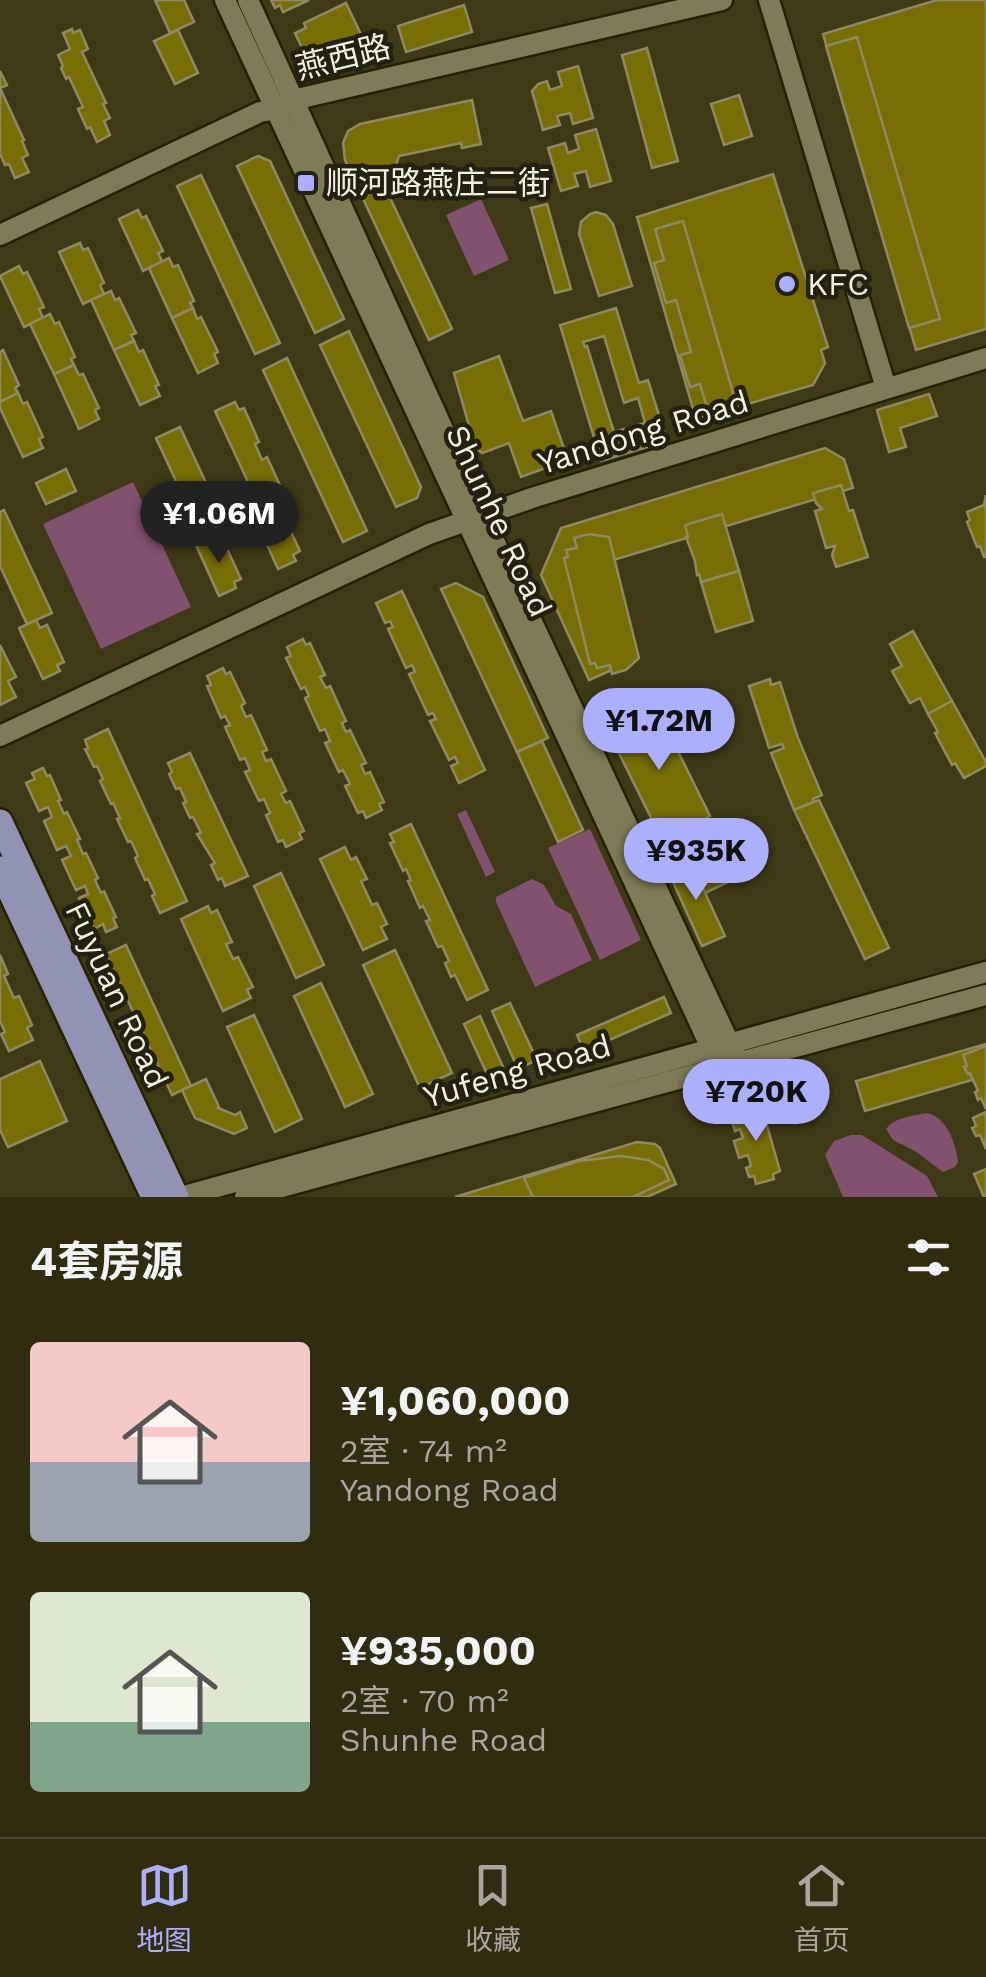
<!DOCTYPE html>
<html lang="zh">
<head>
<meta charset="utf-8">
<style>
  body { margin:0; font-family:"Work Sans","Noto Sans SC",sans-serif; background:#373419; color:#f1f3f6; height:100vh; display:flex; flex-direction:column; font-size:38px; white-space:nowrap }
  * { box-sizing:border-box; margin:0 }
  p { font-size:32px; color:#a7a79f }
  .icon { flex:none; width:55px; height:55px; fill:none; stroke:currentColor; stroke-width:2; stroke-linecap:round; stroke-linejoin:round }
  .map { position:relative; height:1197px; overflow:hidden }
  .sheet { display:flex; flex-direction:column; background:#2f2c10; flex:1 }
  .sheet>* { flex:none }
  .price { position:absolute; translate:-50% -85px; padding:0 22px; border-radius:35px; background:#acaffb; color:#111; font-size:32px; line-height:65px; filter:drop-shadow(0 2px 5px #0008) }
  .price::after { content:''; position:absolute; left:50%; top:60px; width:30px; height:22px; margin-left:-15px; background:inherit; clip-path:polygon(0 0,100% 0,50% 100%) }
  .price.on { background:#222; color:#fff }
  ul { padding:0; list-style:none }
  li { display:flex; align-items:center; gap:30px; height:250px; padding:0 30px }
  li span { display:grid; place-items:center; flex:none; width:280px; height:200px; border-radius:10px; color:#555 }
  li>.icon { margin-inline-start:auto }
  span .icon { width:120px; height:120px; fill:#fffc; stroke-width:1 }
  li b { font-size:42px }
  h2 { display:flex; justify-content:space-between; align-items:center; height:120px; padding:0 30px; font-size:42px }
  .tabs { display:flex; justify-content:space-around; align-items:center; height:140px; border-top:2px solid #4a4830; background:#2f2c10; font-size:28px; color:#a7a79f }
  .tabs a { display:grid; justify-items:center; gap:5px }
  .tabs .on { color:#acaffb }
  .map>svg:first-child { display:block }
  .green { fill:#81516f }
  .building { fill:#796d05; stroke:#8e8a64; stroke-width:2.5; fill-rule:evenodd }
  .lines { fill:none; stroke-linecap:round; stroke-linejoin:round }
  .minor-casing { stroke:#262100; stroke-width:25 }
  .major-casing { stroke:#262100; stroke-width:30 }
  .minor { stroke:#7f7b56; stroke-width:20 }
  .major { stroke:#9392b4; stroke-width:25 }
  .poi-dot { fill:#acaffb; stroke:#232112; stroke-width:4 }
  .labels { text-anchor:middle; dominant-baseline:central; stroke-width:9; stroke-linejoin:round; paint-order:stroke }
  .street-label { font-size:32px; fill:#f3f1dd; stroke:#232112 }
  .poi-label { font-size:32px; fill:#f3f1dd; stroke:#232112; text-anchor:start }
</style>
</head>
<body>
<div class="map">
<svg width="986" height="1197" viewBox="0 0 986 1197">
  <rect width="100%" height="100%" fill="#3f3a16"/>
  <g class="green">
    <polygon points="481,199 509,260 474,276 446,215"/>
    <polygon points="133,482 191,607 101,649 43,524"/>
    <polygon points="466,810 495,872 486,877 457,814"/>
    <polygon points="590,829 641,940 600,960 548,848"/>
    <polygon points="532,879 544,885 556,906 571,914 592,960 535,987 496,902 496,897"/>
    <path d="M927,1113C947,1117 956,1144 958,1162L955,1167L943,1172L915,1151L893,1140L886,1129C895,1117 913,1116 927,1113Z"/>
    <polygon points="851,1135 862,1135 927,1176 938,1197 843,1197 825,1155 834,1141"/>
  </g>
  <g class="building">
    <polygon points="155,0 184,0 194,22 170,33"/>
    <polygon points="271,0 309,0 283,12 280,5 275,8"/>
    <polygon points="937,0 986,0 986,329 916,350 823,34"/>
    <polygon points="346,3 369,51 332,69 322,67 305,54 295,33 306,28 304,23"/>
    <polygon points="464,5 472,32 406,52 398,26"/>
    <polygon points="72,29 73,33 80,30 88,49 82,52 106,103 103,104 110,118 104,121 110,135 97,142 90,127 87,129 78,109 83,107 69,77 66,79 61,68 63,66 58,55 70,49 63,33"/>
    <polygon points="178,30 198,73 175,84 154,41"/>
    <polygon points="857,37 940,319 909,328 826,46"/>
    <polygon points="647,48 678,161 652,168 622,55"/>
    <polygon points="578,66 593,118 573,124 570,113 557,116 560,125 543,130 532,91 538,84 547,81 550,90 562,86 558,72"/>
    <polygon points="0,71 7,85 0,88 24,140 22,141 28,155 22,158 29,172 15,178 9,164 5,165 0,154"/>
    <polygon points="739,95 752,136 724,145 711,104"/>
    <polygon points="472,100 481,144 462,148 461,143 399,156 394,172 384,185 452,329 429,340 345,160 343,143 348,131 360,124"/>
    <polygon points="596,129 611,181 590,187 586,171 574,174 578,186 561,191 548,148 565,143 568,153 579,149 575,135"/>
    <polygon points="258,156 270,161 344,319 315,333 237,166"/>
    <polygon points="773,174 828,347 821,350 825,363 813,385 696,419 637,217"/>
    <polygon points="201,175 280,343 255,354 177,186"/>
    <polygon points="547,204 571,289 555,293 531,208"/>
    <polygon points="138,210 142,218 146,216 163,251 158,253 162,261 143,271 119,219"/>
    <polygon points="596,212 606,215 613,224 632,286 599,296 579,234 581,222 590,214"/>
    <polygon points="683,221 736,403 708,411 700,384 690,387 680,355 691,352 676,300 666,303 654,263 664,260 655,229"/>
    <polygon points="80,243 83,250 88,248 104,283 100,285 104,294 83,304 59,252"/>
    <polygon points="169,258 173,267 178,265 194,301 190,303 193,308 172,318 149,268"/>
    <polygon points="19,266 23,274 27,272 44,307 39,309 43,318 24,327 0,276"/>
    <polygon points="111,291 115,300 119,298 136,333 131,335 134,341 114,350 91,300"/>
    <polygon points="193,308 197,319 201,317 218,352 214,354 218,363 198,373 172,318"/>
    <path d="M616,308L639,383L648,380L667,441L601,461L560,325ZM604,336L624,403L638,398L645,423L614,432L587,346L585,347L583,342Z"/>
    <polygon points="50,314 55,324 59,322 75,357 71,359 74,365 54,374 30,324"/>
    <polygon points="349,331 421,487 417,498 396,507 320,345"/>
    <polygon points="134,341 139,352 143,350 159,385 155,386 160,396 140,405 114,350"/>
    <polygon points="3,350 19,385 15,388 18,393 0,402 0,352"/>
    <polygon points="499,356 523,421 551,411 568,460 521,477 509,443 482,453 475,447 454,373"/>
    <polygon points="287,358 367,531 343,542 263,370"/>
    <polygon points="74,365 79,375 83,374 99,408 95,410 99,419 79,429 54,374"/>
    <polygon points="18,393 23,404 27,402 43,437 39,439 43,448 23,457 0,408 0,402"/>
    <polygon points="929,394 937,416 900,428 906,447 889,452 877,410"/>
    <polygon points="235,402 239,410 244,408 259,442 255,444 262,460 267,457 284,494 279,497 283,505 263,514 215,411"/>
    <polygon points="180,427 228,530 204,541 156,438"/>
    <polygon points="825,448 844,459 853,488 580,570 623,665 589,680 541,575 561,528"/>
    <polygon points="66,469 76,491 46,504 36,483"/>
    <polygon points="841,485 849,511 853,510 868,557 836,567 832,555 835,546 826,548 815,511 822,509 816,503 813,493"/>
    <polygon points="986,495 986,557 984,557 980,546 977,547 967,522 970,520 967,512 984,505"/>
    <polygon points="4,510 52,613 27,624 0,566 0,512"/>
    <polygon points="272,510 276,518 283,515 300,551 293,555 296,561 278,569 255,518"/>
    <polygon points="722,514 739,571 701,582 699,574 697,575 695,561 686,537 688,537 685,525"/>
    <polygon points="589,534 609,537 639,658 626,670 612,674 610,665 597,668 595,663 590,664 564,558 568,557 566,550 577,548 574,538"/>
    <polygon points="213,537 216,545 224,542 241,579 234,582 236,588 219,596 196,545"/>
    <polygon points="739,571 753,621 716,632 701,582"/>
    <polygon points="456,583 483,597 548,738 517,752 441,589"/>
    <polygon points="402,591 485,770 459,783 451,766 458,763 455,757 449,760 430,721 436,719 433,713 428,715 409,674 415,672 412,665 406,668 388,629 393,627 390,621 385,623 376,603"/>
    <polygon points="36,620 40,628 47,625 64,662 57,665 60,671 43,679 19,628"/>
    <polygon points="913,631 952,701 928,714 920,698 910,703 892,671 902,666 890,644"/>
    <polygon points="303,639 306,645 310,643 325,675 320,677 326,688 330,686 346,721 342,723 346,732 350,730 366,763 361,765 365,774 370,772 384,802 379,804 382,810 366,818 363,811 358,813 345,786 350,784 343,770 339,772 325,743 330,741 325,729 320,731 305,698 309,696 305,687 301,689 286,658 291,656 287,647"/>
    <polygon points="0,645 16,677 8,681 16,697 0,705"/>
    <polygon points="223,668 226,674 230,672 245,703 241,706 246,717 251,715 267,750 262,752 266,761 271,759 286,791 281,794 286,803 290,801 304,831 299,833 302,839 286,847 283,840 278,842 266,815 270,813 264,799 259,801 245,772 250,770 245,758 240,760 225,727 230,725 225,716 221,718 207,686 211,685 207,676"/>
    <polygon points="770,679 771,685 780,682 798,738 822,795 813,799 814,802 794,810 771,753 784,748 782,744 769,748 749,686"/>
    <polygon points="952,701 986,762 986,766 964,778 955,763 952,765 935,733 938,732 928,714"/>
    <polygon points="655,705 710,816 662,840 607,729"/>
    <polygon points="108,729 187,901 160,913 152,896 155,894 148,879 145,880 135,858 138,856 131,841 128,842 117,819 120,818 113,803 111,804 100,781 103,779 97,766 94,767 85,749 88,748 85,740"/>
    <polygon points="542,741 583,830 558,842 517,752"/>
    <polygon points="190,753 248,876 225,886 222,878 218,880 211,865 215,863 197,834 201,833 193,817 190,818 183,803 186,802 180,788 176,789 169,774 172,772 168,763"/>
    <polygon points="43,768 47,776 50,775 61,800 58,801 64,814 67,812 80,839 77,840 83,854 86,853 98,878 95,880 101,893 104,891 116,917 113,918 117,927 106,932 103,924 94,929 79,898 88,894 85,886 76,890 62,860 71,856 66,846 57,850 44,821 52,817 48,807 39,811 26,783 35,779 32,773"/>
    <polygon points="819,800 889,948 865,959 794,810"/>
    <polygon points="411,824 488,990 467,1000 455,975 451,977 445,963 449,961 442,946 438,947 426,921 430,920 423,906 420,908 408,881 411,880 406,869 403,871 390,843 394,842 390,834"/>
    <polygon points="745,835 760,867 705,893 690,860"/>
    <polygon points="345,847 351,860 356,857 367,879 361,881 372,905 377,903 387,924 381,927 387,939 363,950 320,859"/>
    <polygon points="690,860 725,936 702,946 668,871"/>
    <polygon points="281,873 324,965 296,978 254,886"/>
    <polygon points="208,906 211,913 217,910 232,942 226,944 233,959 238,957 253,987 247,990 251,998 223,1011 181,919"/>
    <polygon points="126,945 191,1086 172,1095 106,954"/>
    <polygon points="395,950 452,1073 420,1088 363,965"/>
    <polygon points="0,955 8,974 4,976 14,998 19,996 32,1025 27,1028 33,1040 9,1051 1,1034 5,1032 0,1021"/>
    <polygon points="321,983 373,1094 345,1107 294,996"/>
    <polygon points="664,997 671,1013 584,1051 577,1035"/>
    <polygon points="510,1003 537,1060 518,1069 492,1011"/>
    <polygon points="254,1015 302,1119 275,1132 227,1027"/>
    <polygon points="480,1016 504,1069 488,1076 464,1024"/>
    <polygon points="986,1044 986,1076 865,1111 856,1081"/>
    <polygon points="986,1046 986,1109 981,1098 978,1100 975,1092 978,1091 970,1073 968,1074 964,1067 967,1066 963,1055"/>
    <polygon points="40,1061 67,1121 8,1147 0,1130 0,1079"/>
    <polygon points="206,1079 219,1107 218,1108 235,1115 240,1112 247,1128 234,1134 195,1118 182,1090"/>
    <polygon points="752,1105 754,1110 762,1108 780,1171 773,1174 774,1179 756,1184 754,1176 749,1177 746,1168 751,1166 748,1155 739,1158 734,1141 743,1138 740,1129 735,1131 732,1122 738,1121 734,1110"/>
    <polygon points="986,1112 986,1149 980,1135 976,1136 972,1128 976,1126 973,1118"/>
    <polygon points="637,1142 655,1144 660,1148 676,1184 647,1197 455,1197"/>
    <polygon points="621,1156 648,1160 664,1169 669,1180 633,1197 533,1197 524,1178 579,1161"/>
    <polygon points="986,1169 986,1197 984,1197 974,1174"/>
  </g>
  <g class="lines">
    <defs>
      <g id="minor">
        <polyline points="225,0 720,1067"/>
        <polyline points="248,0 482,515 738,1062"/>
        <polyline points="769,0 886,388"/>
        <polyline points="0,235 260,112 277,109 293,100 722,0"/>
        <polyline points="0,736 429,534 535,497 986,358"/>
        <polyline points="181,1197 986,972"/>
        <polyline points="245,1197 986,995"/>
      </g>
      <g id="major">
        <polyline points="0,822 176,1197"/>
        <polyline points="0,869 154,1197"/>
      </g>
    </defs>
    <use href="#minor" class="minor-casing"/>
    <use href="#major" class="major-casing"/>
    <use href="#minor" class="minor"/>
    <use href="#major" class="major"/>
  </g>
  <g class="poi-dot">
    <rect x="296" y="173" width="20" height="20" rx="5"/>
    <circle cx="787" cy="284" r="10"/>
  </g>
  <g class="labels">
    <g class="street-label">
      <text transform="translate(343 57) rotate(-14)">燕西路</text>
      <text transform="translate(643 432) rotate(-17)">Yandong Road</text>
      <text transform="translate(499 521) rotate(65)">Shunhe Road</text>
      <text transform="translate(117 995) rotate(65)">Fuyuan Road</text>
      <text transform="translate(517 1071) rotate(-16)">Yufeng Road</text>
    </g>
    <g class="poi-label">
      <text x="326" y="183">顺河路燕庄二街</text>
      <text x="807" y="284">KFC</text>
    </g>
  </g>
</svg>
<b class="price on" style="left:219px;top:566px">¥1.06M</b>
<b class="price" style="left:659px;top:773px">¥1.72M</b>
<b class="price" style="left:696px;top:903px">¥935K</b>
<b class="price" style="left:756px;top:1144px">¥720K</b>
</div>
<section class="sheet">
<h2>4套房源<svg class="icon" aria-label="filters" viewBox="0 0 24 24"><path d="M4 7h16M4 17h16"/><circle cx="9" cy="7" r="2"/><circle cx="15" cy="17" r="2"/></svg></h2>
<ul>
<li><span style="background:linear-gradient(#f6c9c9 60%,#9aa5b1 0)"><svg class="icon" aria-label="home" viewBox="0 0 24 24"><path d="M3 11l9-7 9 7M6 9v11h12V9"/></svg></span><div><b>¥1,060,000</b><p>2室 · 74 m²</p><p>Yandong Road</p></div></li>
<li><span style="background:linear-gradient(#dfe7d0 65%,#7fa58c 0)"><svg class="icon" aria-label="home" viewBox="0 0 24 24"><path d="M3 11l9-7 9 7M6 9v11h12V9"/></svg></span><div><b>¥935,000</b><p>2室 · 70 m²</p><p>Shunhe Road</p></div></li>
</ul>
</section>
<nav class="tabs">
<a class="on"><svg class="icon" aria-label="map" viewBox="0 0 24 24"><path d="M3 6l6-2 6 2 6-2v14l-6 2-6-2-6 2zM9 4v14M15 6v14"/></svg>地图</a>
<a><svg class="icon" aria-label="saved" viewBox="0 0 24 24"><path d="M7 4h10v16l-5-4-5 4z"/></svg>收藏</a>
<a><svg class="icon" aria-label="home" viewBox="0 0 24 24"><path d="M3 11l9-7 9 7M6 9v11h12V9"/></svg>首页</a>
</nav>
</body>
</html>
